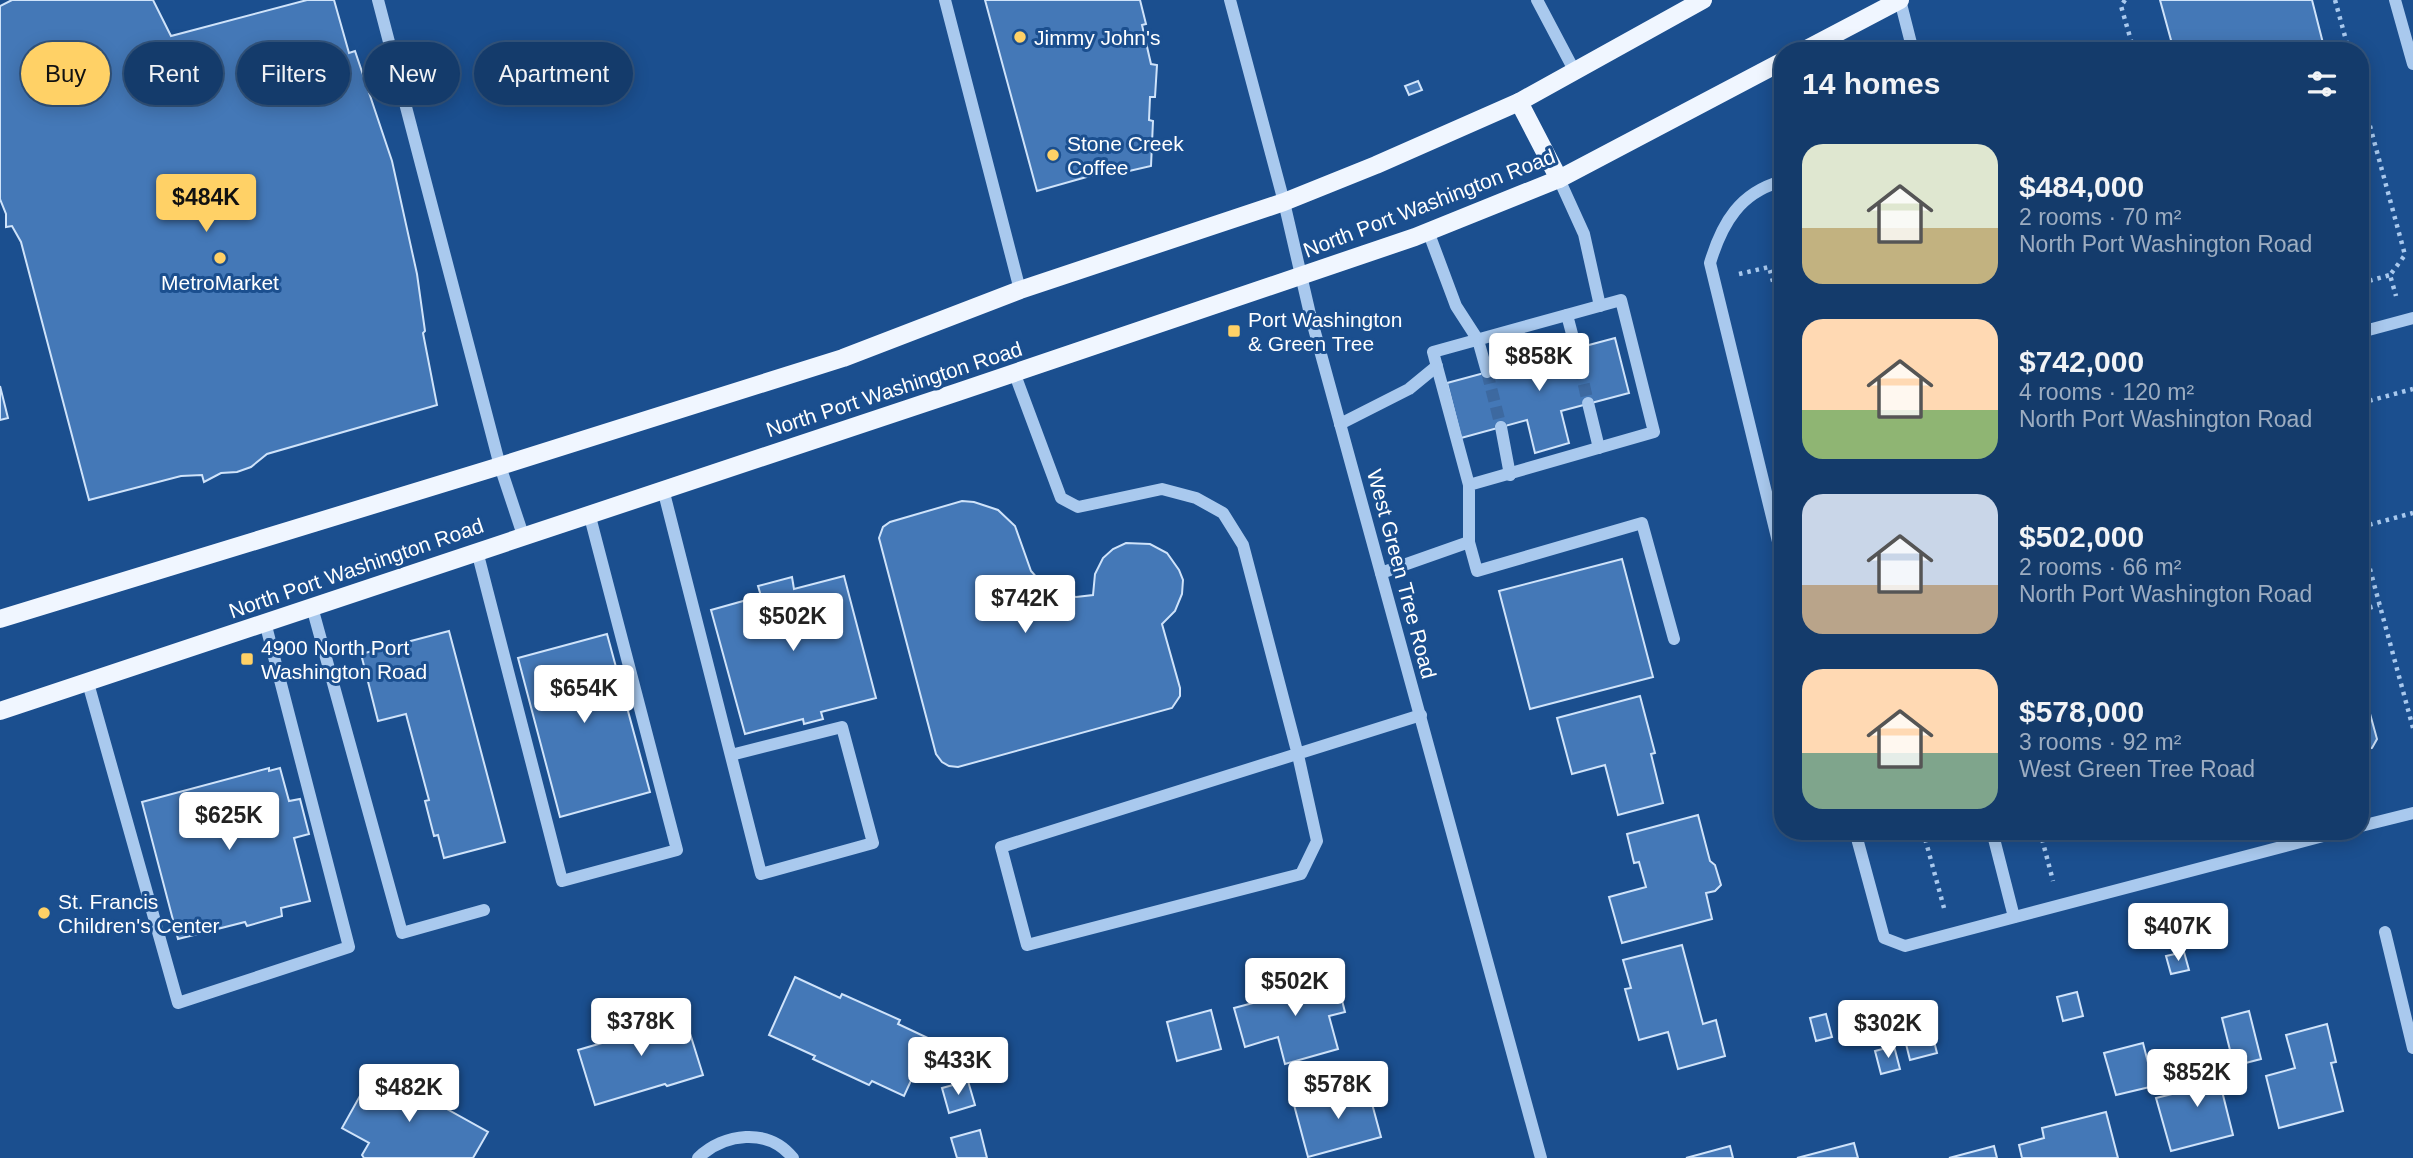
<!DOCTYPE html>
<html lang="en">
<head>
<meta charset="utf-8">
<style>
  body { margin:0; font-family:Helvetica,sans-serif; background:#1d4271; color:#f1f3f6; height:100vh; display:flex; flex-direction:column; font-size:26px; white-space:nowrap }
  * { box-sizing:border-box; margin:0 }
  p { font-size:23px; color:#9dadc1 }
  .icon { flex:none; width:38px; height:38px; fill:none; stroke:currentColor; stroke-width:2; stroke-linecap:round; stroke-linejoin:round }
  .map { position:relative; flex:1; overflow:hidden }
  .side { position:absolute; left:1774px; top:42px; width:595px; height:798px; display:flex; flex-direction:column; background:#143b6b; border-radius:28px; box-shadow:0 4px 18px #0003,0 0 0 2px #33557e }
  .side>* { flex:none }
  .guide { position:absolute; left:21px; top:42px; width:665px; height:63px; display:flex; gap:14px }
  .price { position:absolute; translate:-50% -60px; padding:0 16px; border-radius:7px; background:#fff; color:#222; font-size:23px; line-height:46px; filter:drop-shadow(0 2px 4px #0008) }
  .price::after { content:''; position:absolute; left:50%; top:42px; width:21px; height:16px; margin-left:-10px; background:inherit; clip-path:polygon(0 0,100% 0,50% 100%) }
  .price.on { background:#ffd166; color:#111 }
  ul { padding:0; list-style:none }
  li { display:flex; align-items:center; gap:21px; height:175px; padding:0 28px }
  li span { display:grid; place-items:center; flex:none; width:196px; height:140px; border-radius:21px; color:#555 }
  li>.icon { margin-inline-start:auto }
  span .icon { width:84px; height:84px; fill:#fffc; stroke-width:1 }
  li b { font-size:30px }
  h2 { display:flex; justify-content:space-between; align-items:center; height:84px; padding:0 28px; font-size:30px }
  .pill { padding:0 24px; border-radius:32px; background:#143b6b; box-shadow:0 4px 18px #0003,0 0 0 2px #33557e; font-size:24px; line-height:63px }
  .pill.on { background:#ffd166; color:#111 }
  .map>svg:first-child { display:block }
  .building { fill:#4478b7; stroke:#cfe3fa; stroke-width:2 }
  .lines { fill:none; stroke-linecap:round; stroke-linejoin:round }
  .minor-tunnel { stroke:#3d69a0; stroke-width:12; stroke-dasharray:12 6; stroke-linecap:butt }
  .path { stroke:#a9c9ee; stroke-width:4.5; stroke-dasharray:3.5 5; stroke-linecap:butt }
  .minor { stroke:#a9c9ee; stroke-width:12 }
  .major { stroke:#f0f6ff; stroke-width:18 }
  .poi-dot { fill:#ffd166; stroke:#1b4f8f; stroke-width:2.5 }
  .labels { text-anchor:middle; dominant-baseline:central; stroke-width:6; stroke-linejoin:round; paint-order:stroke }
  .poi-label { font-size:21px; fill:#fff; stroke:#1b4f8f; text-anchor:start }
  .street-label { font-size:21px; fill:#fff; stroke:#1b4f8f }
</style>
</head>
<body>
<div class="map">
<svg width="2413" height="1158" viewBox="0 0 2413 1158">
  <rect width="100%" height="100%" fill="#1b4f8f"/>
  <g class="building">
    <polygon points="12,0 153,0 171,36 307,0 334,0 349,53 355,51 392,161 417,274 425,331 423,333 437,405 267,454 251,467 237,472 221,473 204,482 202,475 181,476 89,500 21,242 12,226 6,227 6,214 0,199 0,6"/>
    <polygon points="985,0 1140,0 1146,24 1142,25 1151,64 1157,65 1155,97 1150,97 1149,120 1153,121 1151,166 1116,174 1115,169 1037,191"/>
    <polygon points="2160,0 2312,0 2325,51 2174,51"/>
    <polygon points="1418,81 1422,90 1409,95 1405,86"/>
    <polygon points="2361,188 2370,224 2365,234 2361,235"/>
    <polygon points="1615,338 1629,393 1561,411 1569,443 1535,453 1527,420 1461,438 1447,383"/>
    <polygon points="0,386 8,418 0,420"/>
    <polygon points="962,501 974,502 998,510 1015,526 1031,571 1045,587 1058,593 1076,597 1093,595 1095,574 1103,558 1113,549 1126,543 1150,544 1167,553 1179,570 1183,580 1182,594 1175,611 1162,624 1180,688 1180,696 1172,708 958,767 949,766 942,762 936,754 879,538 883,527 890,522"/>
    <polygon points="1622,559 1653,677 1530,709 1499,591"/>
    <polygon points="844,576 876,698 821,712 823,719 804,724 803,719 745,734 711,610 761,596 758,586 792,577 794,589"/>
    <polygon points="449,631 505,842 444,858 438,835 434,836 425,801 429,800 406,714 378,721 361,654"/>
    <polygon points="607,634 650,792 560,817 518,658"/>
    <polygon points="2361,681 2377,739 2372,748 2361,751"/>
    <polygon points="1640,696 1655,753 1651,754 1663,803 1618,815 1605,765 1572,774 1557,718"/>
    <polygon points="269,768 269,771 280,768 289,801 300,799 309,834 294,838 310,901 281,908 282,916 247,926 245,922 178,939 142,802"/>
    <polygon points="1698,815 1710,861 1715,865 1721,885 1715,891 1706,893 1712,919 1622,943 1609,897 1646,887 1639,862 1634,863 1627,834"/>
    <polygon points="1682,945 1703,1024 1716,1020 1725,1056 1678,1069 1668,1032 1639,1040 1625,989 1631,988 1623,960"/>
    <polygon points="2184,952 2189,970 2171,974 2166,956"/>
    <polygon points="1335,973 1345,1012 1329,1016 1338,1049 1285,1064 1278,1037 1245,1047 1234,1008 1268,999 1267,992"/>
    <polygon points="795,977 840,998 842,994 900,1020 898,1024 930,1039 904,1096 872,1081 869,1085 813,1059 815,1056 769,1035"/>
    <polygon points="2077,992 2083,1016 2063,1021 2057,997"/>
    <polygon points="682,1008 703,1075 667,1086 665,1084 595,1105 578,1050 612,1040 609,1031"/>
    <polygon points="1211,1010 1221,1049 1177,1061 1167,1022"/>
    <polygon points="2249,1011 2261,1059 2234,1066 2222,1018"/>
    <polygon points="1826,1014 1832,1037 1816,1041 1810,1018"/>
    <polygon points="2327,1024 2336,1062 2331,1063 2343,1111 2279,1128 2266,1076 2295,1068 2286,1035"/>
    <polygon points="1933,1037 1937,1053 1910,1060 1906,1044"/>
    <polygon points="2143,1043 2154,1086 2116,1095 2104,1053"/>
    <polygon points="1894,1046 1900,1069 1881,1074 1875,1051"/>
    <polygon points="2219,1061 2226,1086 2221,1087 2233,1135 2171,1151 2156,1098 2188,1090 2183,1070"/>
    <polygon points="375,1069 488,1132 473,1158 364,1158 362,1155 369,1143 342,1128"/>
    <polygon points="968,1081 975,1105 949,1113 942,1088"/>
    <polygon points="1367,1085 1381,1137 1308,1157 1294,1105"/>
    <polygon points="2106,1112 2118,1158 2022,1158 2019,1145 2044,1138 2042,1128"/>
    <polygon points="980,1130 987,1158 957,1158 951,1138"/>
    <polygon points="1854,1143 1858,1158 1797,1158"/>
    <polygon points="1730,1146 1733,1158 1686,1158"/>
    <polygon points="1994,1146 1997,1158 1949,1158"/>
  </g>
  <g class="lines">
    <g class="minor-tunnel">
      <polyline points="1576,349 1588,403"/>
      <polyline points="1487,372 1501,427"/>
    </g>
    <g class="path">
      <polyline points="2125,0 2121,6 2134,51"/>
      <polyline points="2335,0 2349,51"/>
      <polyline points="2361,93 2405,255 2390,275 2396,296"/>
      <polyline points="1739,274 1769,267 1783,318"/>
      <polyline points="2361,283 2390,275"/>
      <polyline points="2361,403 2413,389"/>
      <polyline points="2361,527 2413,513"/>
      <polyline points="2361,536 2413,728"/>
      <polyline points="2361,610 2379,605"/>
      <polyline points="1923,831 1944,908"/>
      <polyline points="2040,831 2053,881"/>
    </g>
    <g class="minor">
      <polyline points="378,0 500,466 523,535"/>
      <polyline points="945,0 1020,290"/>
      <polyline points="1230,0 1284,202 1310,314 1541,1158"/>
      <polyline points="1537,0 1574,70"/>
      <polyline points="1900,0 1913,51"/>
      <polyline points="2395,0 2413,64"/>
      <polyline points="1559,179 1584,234 1600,306"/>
      <path d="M1783,181C1740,192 1722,223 1710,263L1783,562"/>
      <polyline points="1428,231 1456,306 1478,340 1487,372"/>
      <polyline points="1567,315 1576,349"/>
      <polyline points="2361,332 2413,318"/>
      <polyline points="1014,372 1061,498 1078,507 1162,489 1196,498 1223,513 1243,545 1298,755 1317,841 1301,874 1027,945 1001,847 1421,715"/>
      <polyline points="1588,403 1599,448"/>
      <polyline points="1340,424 1409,389 1437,366"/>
      <polyline points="1501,427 1510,475"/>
      <polyline points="663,489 761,874 873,843 842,727 731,755"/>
      <polyline points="1469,542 1477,571 1642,523 1674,639"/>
      <polyline points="477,551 562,881 677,850 589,513"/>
      <polyline points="1381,573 1469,542 1469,485 1654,432 1621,300 1433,352 1469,485"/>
      <polyline points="312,607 402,933 484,910"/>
      <polyline points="88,683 178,1003 349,947 265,622"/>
      <polyline points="2361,826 2413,813"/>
      <polyline points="1855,831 1884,938 1905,946 2342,831"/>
      <polyline points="1992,831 2014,917"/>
      <polyline points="2385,932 2413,1048"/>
      <path d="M698,1158C724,1133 768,1127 793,1158"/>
    </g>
    <g class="major">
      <polyline points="1803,51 1900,0"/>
      <polyline points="1519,102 1559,179"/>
      <polyline points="0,619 500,466 843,358 1020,290 1284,202 1376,165 1519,102 1703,0"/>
      <polyline points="0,711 958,392 1415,237 1559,179 1783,61"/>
    </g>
  </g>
  <g class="poi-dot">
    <circle cx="1020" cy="37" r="7"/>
    <circle cx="1053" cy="155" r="7"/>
    <circle cx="220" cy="258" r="7"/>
    <rect x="1227" y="324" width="14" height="14" rx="3.5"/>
    <rect x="240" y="652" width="14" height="14" rx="3.5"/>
    <circle cx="44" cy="913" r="7"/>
  </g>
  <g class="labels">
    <g class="poi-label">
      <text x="1034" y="37">Jimmy John's</text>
      <text x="1067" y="143">Stone Creek<tspan x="1067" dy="24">Coffee</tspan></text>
      <text x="220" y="282" text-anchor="middle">MetroMarket</text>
      <text x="1248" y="319">Port Washington<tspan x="1248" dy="24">&amp; Green Tree</tspan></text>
      <text x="261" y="647">4900 North Port<tspan x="261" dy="24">Washington Road</tspan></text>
      <text x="58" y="901">St. Francis<tspan x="58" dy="24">Children's Center</tspan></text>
    </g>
    <g class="street-label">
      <text transform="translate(1429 203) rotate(-21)">North Port Washington Road</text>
      <text transform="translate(894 389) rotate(-18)">North Port Washington Road</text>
      <text transform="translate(356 568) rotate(-19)">North Port Washington Road</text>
      <text transform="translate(1402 574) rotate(75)">West Green Tree Road</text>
    </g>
  </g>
</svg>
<b class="price on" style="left:206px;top:234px">$484K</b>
<b class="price" style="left:1539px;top:393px">$858K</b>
<b class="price" style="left:1025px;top:635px">$742K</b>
<b class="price" style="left:793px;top:653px">$502K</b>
<b class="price" style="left:584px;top:725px">$654K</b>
<b class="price" style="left:229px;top:852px">$625K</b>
<b class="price" style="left:2178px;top:963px">$407K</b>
<b class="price" style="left:1295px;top:1018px">$502K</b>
<b class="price" style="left:641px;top:1058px">$378K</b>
<b class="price" style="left:1888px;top:1060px">$302K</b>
<b class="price" style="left:958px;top:1097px">$433K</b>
<b class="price" style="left:2197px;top:1109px">$852K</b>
<b class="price" style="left:1338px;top:1121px">$578K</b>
<b class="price" style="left:409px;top:1124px">$482K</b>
<div class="guide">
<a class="pill on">Buy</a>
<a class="pill">Rent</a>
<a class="pill">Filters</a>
<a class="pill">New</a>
<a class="pill">Apartment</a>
</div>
<section class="side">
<h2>14 homes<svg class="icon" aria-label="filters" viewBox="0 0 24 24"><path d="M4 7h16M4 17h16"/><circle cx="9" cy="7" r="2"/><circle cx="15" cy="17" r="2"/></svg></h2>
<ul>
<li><span style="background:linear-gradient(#dfe7d0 60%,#c2b280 0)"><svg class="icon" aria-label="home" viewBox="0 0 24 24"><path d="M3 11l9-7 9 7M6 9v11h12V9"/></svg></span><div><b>$484,000</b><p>2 rooms · 70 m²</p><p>North Port Washington Road</p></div></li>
<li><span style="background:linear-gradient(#ffd9b3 65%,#8fb573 0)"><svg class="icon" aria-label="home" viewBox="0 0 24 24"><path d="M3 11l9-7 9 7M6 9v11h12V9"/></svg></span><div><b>$742,000</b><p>4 rooms · 120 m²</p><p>North Port Washington Road</p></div></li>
<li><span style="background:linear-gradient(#c9d6e8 65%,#b9a48a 0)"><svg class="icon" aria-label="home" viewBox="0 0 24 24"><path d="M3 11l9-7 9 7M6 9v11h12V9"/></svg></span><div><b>$502,000</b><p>2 rooms · 66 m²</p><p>North Port Washington Road</p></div></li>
<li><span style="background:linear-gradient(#ffd9b3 60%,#7fa58c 0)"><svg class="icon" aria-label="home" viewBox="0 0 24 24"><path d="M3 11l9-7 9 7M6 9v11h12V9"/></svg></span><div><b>$578,000</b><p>3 rooms · 92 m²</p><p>West Green Tree Road</p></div></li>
</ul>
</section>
</div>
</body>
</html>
